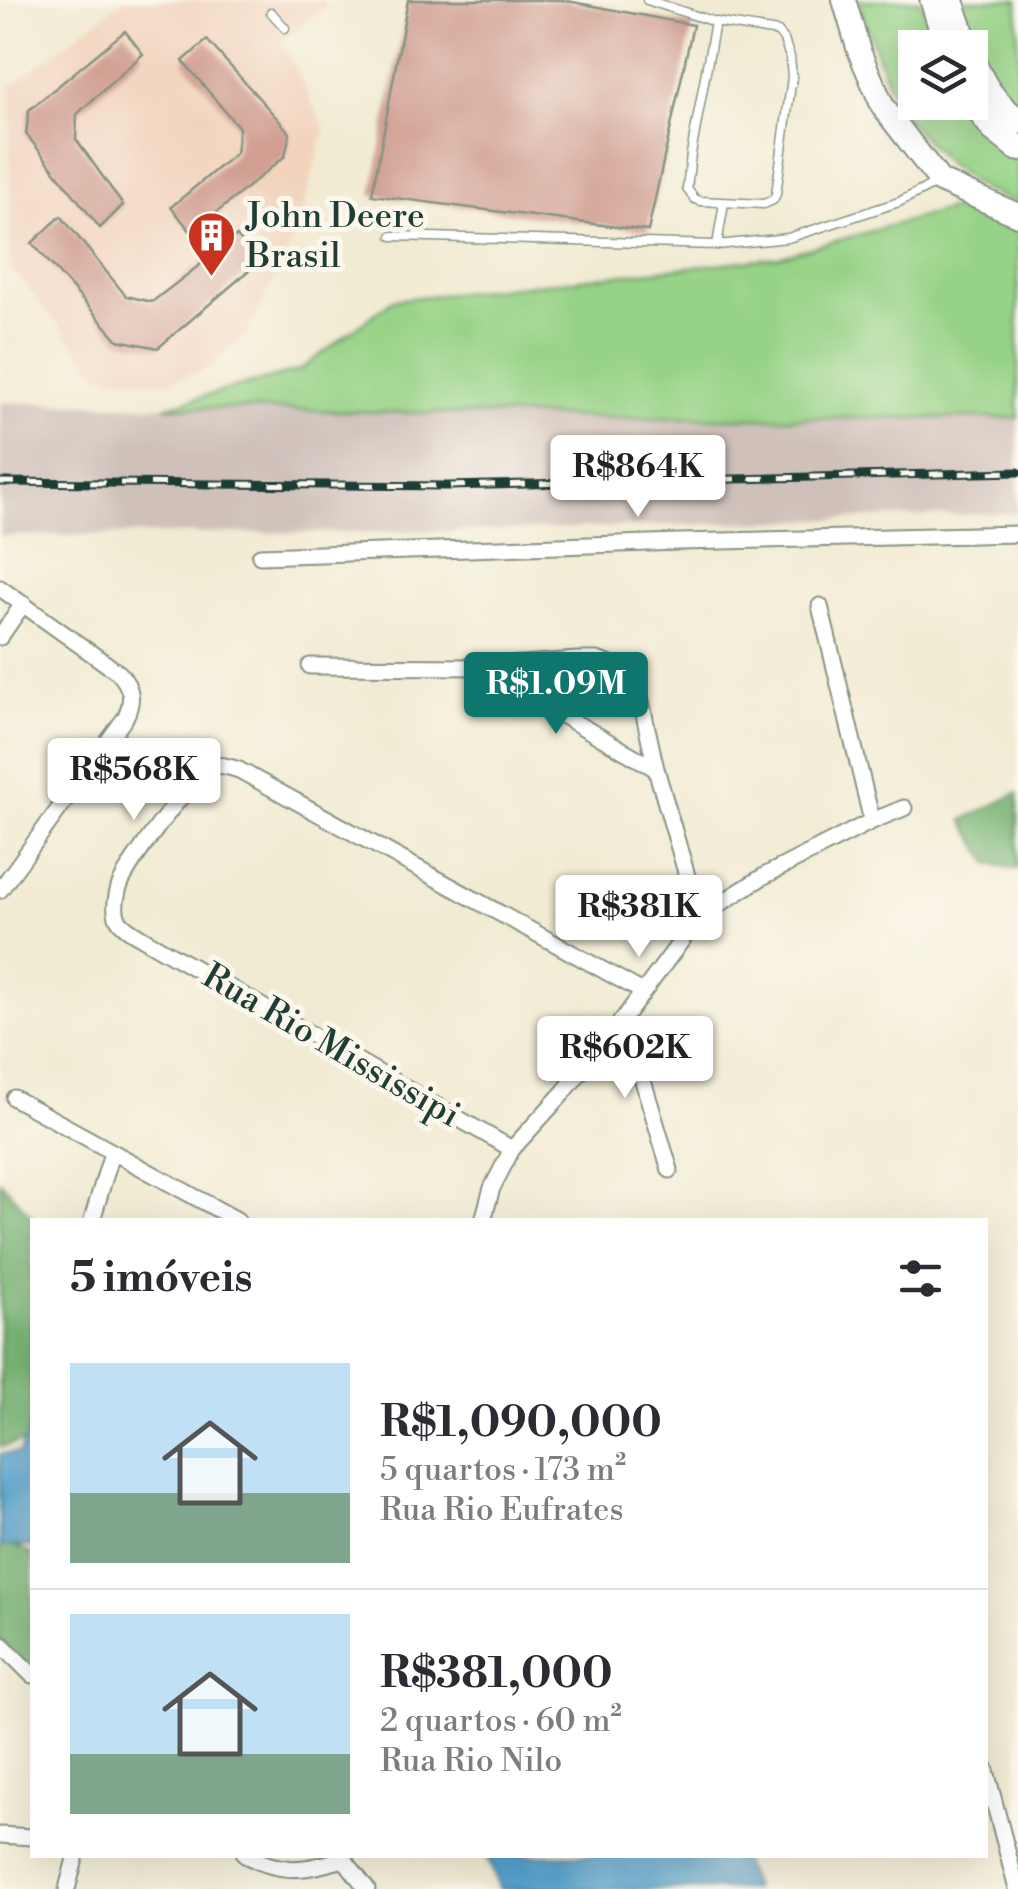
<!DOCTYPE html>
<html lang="pt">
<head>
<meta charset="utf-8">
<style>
  body { margin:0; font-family:"Libre Bodoni",serif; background:#f2f2f3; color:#2b2b33; height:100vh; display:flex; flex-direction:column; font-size:38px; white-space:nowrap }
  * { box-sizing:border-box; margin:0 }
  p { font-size:32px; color:#7c7c81 }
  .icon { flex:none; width:55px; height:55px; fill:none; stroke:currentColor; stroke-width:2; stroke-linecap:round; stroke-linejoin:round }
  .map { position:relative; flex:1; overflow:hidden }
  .side { position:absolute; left:30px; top:1218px; width:958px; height:640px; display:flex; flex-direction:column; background:#fff; border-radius:0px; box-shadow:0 10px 40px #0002 }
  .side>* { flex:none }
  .buttons { position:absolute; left:898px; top:30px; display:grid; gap:20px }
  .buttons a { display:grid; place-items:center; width:90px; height:90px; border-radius:0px; background:#fff; box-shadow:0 10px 40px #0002; font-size:50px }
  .price { position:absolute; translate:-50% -85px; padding:0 22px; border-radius:10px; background:#fff; color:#222; font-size:32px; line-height:65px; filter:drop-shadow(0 2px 5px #0008) }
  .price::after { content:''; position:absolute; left:50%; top:60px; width:30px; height:22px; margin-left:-15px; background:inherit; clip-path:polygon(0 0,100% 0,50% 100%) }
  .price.selected { background:#0f766e; color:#fff }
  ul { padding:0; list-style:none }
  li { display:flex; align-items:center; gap:30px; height:250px; padding:0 40px }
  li+li { border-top:2px solid #e1e1e2 }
  li span { display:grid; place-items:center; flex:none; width:280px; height:200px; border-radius:0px; color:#555 }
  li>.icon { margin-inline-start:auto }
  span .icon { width:120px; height:120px; fill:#fffc; stroke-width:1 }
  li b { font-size:42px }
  h2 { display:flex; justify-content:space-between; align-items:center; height:120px; padding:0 40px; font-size:42px }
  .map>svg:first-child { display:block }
  .built { fill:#f2d4be }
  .industrial { fill:#cfc0ba }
  .green { fill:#97d387; stroke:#5b885e; stroke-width:2.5 }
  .forest { fill:#79b574; stroke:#4c7954; stroke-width:2.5 }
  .water { fill:#55a2ce; stroke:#3a7081; stroke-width:2.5 }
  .building { fill:#ce9a8c }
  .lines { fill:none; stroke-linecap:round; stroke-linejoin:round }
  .service-casing { stroke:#889484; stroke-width:11 }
  .minor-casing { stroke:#889484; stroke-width:19 }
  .secondary-casing { stroke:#889484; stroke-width:26 }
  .primary-casing { stroke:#889484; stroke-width:29 }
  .service { stroke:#fff; stroke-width:8 }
  .minor { stroke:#fff; stroke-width:15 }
  .secondary { stroke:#fff; stroke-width:22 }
  .primary { stroke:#fff; stroke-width:25 }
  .rail-casing { stroke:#1f3d34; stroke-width:9 }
  .rail { stroke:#fbf7ec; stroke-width:5; stroke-dasharray:15; stroke-linecap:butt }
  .labels { text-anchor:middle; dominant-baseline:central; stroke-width:10; stroke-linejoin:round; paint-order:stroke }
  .poi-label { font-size:35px; fill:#1f3d34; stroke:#fbf7ec; text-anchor:start }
  .street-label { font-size:35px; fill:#1f3d34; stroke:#fbf7ec }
</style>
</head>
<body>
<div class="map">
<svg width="1018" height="1889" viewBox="0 0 1018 1889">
  <rect width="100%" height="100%" fill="#fbf7ec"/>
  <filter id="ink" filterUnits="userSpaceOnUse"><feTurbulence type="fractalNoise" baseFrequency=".01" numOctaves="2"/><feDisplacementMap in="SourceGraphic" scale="20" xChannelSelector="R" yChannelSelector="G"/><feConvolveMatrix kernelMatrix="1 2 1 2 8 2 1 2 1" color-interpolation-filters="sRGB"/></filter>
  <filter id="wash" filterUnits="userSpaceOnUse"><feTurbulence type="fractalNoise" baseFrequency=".0048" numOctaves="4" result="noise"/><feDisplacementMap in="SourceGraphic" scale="40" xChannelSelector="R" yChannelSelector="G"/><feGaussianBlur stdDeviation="2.25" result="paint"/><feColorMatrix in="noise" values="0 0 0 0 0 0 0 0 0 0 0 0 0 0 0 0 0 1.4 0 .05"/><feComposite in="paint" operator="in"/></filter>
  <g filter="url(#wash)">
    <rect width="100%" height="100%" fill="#f2ebd3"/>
    <polygon class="built" points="123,0 323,0 327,5 282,41 325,129 297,233 245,337 209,368 165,383 99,374 11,268 10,87"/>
    <polygon class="industrial" points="0,402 633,418 1018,418 1018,513 530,530 0,536"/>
    <g class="green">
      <polygon points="858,0 920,0 937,47 915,48 915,102 964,103 1018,157 1018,204 981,189 946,162 910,123 890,90"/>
      <polygon points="959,0 1018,0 1018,111 991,86"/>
      <polygon points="957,207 1018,231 1018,418 633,418 165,407 300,370 393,300 778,257"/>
    </g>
    <g class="forest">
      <polygon points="1018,793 1018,869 990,864 963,820"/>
      <polygon points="0,1181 35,1220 32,1220 32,1440 0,1447"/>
      <polygon points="0,1541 32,1554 32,1671 0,1640"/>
    </g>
    <g class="water">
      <polygon points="32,1419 32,1547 0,1546 0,1454 20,1453"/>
      <polygon points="486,1855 742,1855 744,1866 754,1889 500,1889"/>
    </g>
    <g id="blocks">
      <g class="building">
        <polygon points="408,0 562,0 693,25 648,231 372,195"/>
        <polygon points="125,31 143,54 77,114 76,139 123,205 100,228 26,134 29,110"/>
        <polygon points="207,40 290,133 285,156 192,233 171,207 236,153 239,128 183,61"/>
        <polygon points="61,216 126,296 152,302 237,236 259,262 158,348 118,340 32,243"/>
      </g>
    </g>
  </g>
  <g filter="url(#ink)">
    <use href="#blocks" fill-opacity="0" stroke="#889484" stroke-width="2.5"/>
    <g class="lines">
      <defs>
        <g id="service">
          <polyline points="647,0 715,22"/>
          <polyline points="271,12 285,28"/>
          <polygon points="715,22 778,32 784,40 790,57 792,77 776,194 773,200 764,204 700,201 695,199 687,189 691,154"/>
          <polyline points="392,236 717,245 788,238 899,202 936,183"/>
          <polyline points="717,245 724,203"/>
        </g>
        <g id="minor">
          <polyline points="260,556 680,542 1018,534"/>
          <path d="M0,588L119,673C132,688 134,700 125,718L0,890"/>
          <polyline points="820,606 872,821"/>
          <polyline points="0,637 23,604"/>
          <polyline points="310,666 478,667 577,660 597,660 623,669 639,692 656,769 699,917"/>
          <polyline points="478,667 656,769"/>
          <polyline points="624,1018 670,1170"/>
          <polyline points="14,1098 237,1220"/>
          <path d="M512,1149L149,942C140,936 124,929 118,919C113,909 117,890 122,880C134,858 193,772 216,766C223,764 231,768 239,770L643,992"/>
          <polyline points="92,1220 112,1153"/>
          <polyline points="483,1220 492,1188 512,1149 563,1093 624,1018 699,917 764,876 872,821 904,808"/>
          <polyline points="0,1643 32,1675"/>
          <polyline points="985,1767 1017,1889"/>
          <polyline points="0,1835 32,1837"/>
          <path d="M245,1855C284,1875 303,1870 344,1859"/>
          <polyline points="344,1859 367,1889"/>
          <polyline points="67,1889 76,1855"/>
        </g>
        <polyline id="secondary" points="844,0 859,51 883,107 940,181 1018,215"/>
        <g id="primary">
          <polyline points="933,0 948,48"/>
          <polyline points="950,0 967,48"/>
          <path d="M970,56C983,86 992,101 1018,121"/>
          <polyline points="970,98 994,129 1018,148"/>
        </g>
      </defs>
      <use href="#service" class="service-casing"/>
      <use href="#minor" class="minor-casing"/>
      <use href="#secondary" class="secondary-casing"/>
      <use href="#primary" class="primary-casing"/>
      <use href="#service" class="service"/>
      <use href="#minor" class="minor"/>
      <use href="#secondary" class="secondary"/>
      <use href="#primary" class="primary"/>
      <defs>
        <polyline id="rail" points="0,482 448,486 1018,472"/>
      </defs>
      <use href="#rail" class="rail-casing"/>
      <use href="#rail" class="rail"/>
    </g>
  </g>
  <defs>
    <symbol id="building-pin" viewBox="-11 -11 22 30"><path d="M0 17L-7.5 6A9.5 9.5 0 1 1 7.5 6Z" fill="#c8321e" stroke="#fbf7ec"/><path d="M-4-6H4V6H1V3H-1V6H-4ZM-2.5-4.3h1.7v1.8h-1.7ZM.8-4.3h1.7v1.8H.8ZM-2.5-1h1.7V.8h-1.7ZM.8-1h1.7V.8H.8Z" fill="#fff"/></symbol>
  </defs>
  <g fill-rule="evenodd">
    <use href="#building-pin" x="184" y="208" width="55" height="75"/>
  </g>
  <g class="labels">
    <g class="poi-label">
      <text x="246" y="216">John Deere<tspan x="246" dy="40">Brasil</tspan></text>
    </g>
    <g class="street-label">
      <text transform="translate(331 1046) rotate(30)">Rua Rio Mississipi</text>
    </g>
  </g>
</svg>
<div class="buttons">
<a><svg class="icon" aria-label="layers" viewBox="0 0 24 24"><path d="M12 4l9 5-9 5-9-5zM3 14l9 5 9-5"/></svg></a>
</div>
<b class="price" style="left:638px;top:520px">R$864K</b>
<b class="price selected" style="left:556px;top:737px">R$1.09M</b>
<b class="price" style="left:134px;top:823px">R$568K</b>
<b class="price" style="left:639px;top:960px">R$381K</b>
<b class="price" style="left:625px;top:1101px">R$602K</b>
<section class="side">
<h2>5 imóveis<svg class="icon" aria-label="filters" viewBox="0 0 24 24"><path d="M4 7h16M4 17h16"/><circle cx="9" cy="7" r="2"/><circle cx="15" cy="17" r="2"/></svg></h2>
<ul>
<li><span style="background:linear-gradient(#bfe0f5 65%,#7fa58c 0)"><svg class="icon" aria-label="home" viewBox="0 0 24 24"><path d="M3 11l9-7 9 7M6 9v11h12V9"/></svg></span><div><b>R$1,090,000</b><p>5 quartos · 173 m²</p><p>Rua Rio Eufrates</p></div></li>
<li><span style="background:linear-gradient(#bfe0f5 70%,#7fa58c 0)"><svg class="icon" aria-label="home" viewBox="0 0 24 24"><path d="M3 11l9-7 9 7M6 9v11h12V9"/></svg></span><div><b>R$381,000</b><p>2 quartos · 60 m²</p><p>Rua Rio Nilo</p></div></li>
</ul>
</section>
</div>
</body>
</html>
